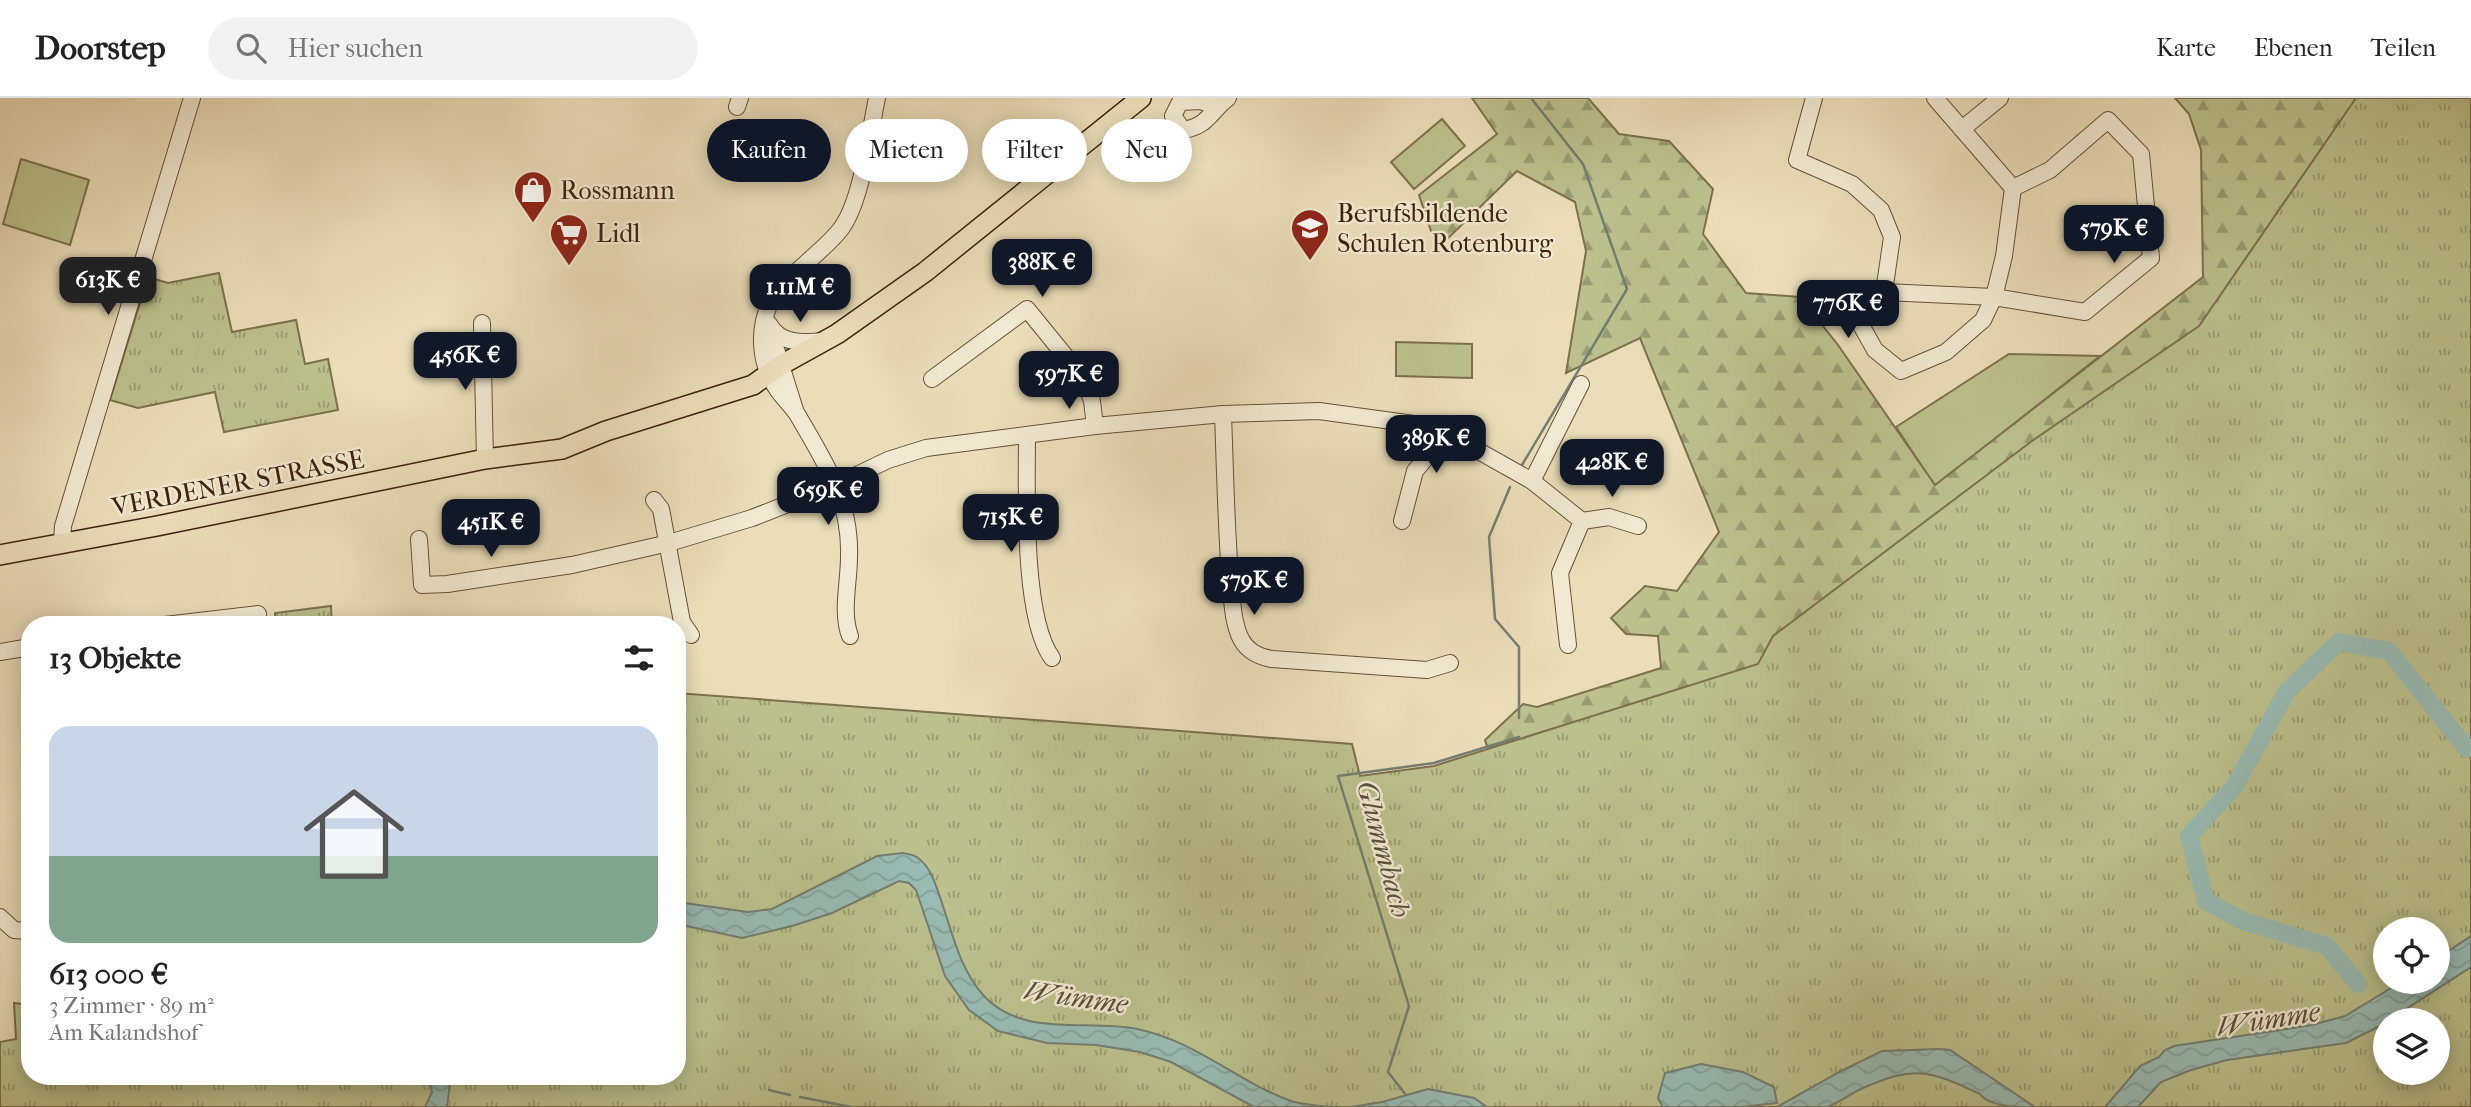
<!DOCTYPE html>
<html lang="de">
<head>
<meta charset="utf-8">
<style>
  body { margin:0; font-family:"IM FELL French Canon",serif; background:#f2f2f2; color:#222; height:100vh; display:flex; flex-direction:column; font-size:26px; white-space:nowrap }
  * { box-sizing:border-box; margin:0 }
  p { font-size:23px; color:#767676 }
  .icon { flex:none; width:38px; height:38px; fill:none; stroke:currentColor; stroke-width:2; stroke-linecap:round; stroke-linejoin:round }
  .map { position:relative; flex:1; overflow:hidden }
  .side { position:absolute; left:21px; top:518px; width:665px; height:469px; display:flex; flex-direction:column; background:#fff; border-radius:28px; box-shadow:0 4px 18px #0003 }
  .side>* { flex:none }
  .banner { position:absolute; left:707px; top:21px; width:665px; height:63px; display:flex; gap:14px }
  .tools { position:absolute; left:2373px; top:819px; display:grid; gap:14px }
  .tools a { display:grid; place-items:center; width:77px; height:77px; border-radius:50%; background:#fff; box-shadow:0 4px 18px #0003; font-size:35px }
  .price { position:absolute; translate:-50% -60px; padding:0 16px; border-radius:14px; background:#111827; color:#fff; font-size:23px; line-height:46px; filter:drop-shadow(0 2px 4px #0008) }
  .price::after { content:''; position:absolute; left:50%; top:42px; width:21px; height:16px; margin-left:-10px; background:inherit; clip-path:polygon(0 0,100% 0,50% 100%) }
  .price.selected { background:#222; color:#fff }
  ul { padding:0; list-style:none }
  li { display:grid; align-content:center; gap:14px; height:371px; padding:0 28px }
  li span { display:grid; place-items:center; height:217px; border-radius:21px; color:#555 }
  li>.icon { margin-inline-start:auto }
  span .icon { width:126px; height:126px; fill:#fffc; stroke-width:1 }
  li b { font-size:30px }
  h2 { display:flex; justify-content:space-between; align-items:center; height:84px; padding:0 28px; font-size:30px }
  .pill { padding:0 24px; border-radius:32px; background:#fff; box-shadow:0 4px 18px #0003; font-size:24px; line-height:63px }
  .pill.selected { background:#111827; color:#fff }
  header { display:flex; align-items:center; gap:42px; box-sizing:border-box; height:98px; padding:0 35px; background:#fff; border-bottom:2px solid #e0e0e0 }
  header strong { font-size:33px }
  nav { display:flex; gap:38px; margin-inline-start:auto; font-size:24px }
  .search { width:490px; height:63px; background:#f2f2f2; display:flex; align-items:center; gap:18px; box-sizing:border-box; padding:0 24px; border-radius:38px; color:#767676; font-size:26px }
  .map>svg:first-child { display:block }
  .green { fill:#bbc08c; stroke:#7c714c; stroke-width:2 }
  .forest { fill:url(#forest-firs); stroke:#7c714c; stroke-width:2 }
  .park { fill:url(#park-tufts); stroke:#7c714c; stroke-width:2; fill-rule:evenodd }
  .water { fill:url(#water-waves); stroke:#747e70; stroke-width:2 }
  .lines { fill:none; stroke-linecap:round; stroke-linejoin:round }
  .stream { stroke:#747e70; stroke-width:2.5 }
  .river { stroke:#98bbb3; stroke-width:18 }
  .minor-casing { stroke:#685137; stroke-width:18 }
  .major-casing { stroke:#3d220c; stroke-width:22 }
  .minor { stroke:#f1e9d1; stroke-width:16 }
  .major { stroke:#eaddb8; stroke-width:19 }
  .labels { text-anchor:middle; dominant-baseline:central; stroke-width:5; stroke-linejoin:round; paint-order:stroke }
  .poi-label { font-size:26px; fill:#3d220c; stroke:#f1e9d1; text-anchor:start }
  .street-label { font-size:26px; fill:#3d220c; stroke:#f1e9d1 }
  .water-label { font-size:28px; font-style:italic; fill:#58503e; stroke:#f1e9d1 }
</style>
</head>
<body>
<header>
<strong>Doorstep</strong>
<div class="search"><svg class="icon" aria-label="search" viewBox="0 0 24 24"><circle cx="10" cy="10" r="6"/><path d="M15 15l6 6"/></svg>Hier suchen</div>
<nav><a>Karte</a><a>Ebenen</a><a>Teilen</a></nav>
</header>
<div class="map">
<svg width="2471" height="1009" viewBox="0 0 2471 1009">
  <defs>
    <pattern id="forest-firs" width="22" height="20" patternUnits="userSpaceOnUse" patternTransform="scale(1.75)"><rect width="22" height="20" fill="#bbc08c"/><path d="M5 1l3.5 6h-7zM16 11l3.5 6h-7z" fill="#999c71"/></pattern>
    <pattern id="park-tufts" width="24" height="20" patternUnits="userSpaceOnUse" patternTransform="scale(1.75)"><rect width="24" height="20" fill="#bbc08c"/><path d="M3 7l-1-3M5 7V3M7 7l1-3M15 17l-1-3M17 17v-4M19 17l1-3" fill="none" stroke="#999c71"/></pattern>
    <pattern id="water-waves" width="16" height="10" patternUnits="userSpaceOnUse" patternTransform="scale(1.75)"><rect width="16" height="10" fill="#98bbb3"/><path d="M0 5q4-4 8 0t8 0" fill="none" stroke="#84a099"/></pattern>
  </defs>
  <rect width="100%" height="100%" fill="#eaddb8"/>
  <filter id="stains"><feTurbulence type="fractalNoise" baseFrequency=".00286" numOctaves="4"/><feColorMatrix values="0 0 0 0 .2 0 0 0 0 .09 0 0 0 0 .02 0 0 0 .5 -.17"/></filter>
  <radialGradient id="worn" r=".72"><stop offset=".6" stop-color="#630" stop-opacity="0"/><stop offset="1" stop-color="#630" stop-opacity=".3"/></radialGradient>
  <g class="green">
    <polygon points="1442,21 1465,48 1414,91 1391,64"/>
    <polygon points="21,61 89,82 70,147 3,126"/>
    <polygon points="1396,244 1472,246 1472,280 1396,278"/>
    <polygon points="2009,256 2100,258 1935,388 1896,329"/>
  </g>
  <polygon class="forest" points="1472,0 1588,0 1619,36 1669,43 1713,91 1703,136 1746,195 1800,199 1838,247 1935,387 2203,179 2201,52 2189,16 2175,0 2471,0 2471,375 1758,567 1488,651 1485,642 1523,606 1537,609 1661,570 1658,538 1626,536 1611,520 1645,488 1677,493 1719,434 1640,240 1566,275 1586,153 1575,104 1517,73 1437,151 1419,97 1497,36"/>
  <g class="park">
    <path d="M2356,0H2471V1009H0V944L16,941L14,905L30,907V978H677V595L1352,646L1360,678L1434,668L1758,566L1773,538L2032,343L2199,228ZM2385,831H2438V884H2385ZM2385,922H2438V975H2385Z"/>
    <polygon points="219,175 232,234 296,222 305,266 328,261 338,312 224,334 215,294 138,310 110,302 148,179 168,185"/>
    <polygon points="331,508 332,527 276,527 275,515"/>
  </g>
  <g class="water">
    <path d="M903,755C908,756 915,757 918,760C931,769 936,788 941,802C952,834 960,872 984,898C1023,940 1088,921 1137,931C1196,943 1236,983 1291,1003C1304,1007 1320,1008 1333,1009H1254L1171,964L1140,954L1096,947L1047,945L998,933L969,912L945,878L916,792L909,785L899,783L832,815L792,828L742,840L677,826V804L748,814L772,811L877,758Z"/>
    <polygon points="2471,838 2471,869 2389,922 2385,922 2384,926 2346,945 2227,962 2191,972 2161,984 2138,1009 2105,1009 2140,968 2159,959 2165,952 2174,948 2312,927 2345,918 2401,884 2438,884 2438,860"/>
    <path d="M1939,951L1950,952L2035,1009C2017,1009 1989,1009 1980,996C1929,972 1914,967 1861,991C1850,996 1838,1005 1827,1009C1812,1009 1792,1009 1777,1009L1843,972L1882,953Z"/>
    <polygon points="1701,966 1743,974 1774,989 1777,1005 1741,1009 1663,1009 1658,1000 1665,975"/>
    <polygon points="429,978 451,978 447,1009 425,1009 432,994"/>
    <polygon points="1428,991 1474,1000 1487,1009 1351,1009 1382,1004"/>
  </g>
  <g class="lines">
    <g class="stream">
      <polyline points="1522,367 1627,191 1583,66 1531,0"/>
      <polyline points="1510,389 1489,439 1495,521 1519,549 1519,620"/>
      <polyline points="769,992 790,997"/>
      <polyline points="1406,997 1388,974 1409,908 1338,678 1434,665 1519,639"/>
      <polyline points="800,999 851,1009"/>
    </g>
    <polyline class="river" points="2358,886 2327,848 2243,823 2206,803 2189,738 2234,689 2287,593 2339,544 2389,553 2466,650 2471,650"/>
    <defs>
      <g id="minor">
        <polyline points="1814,0 1797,62 1852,86 1881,112 1892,139 1884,194 1861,227 1875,252 1901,273 1946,254 1983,222 1994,199 2004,158 2013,90 1935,0"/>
        <polyline points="737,9 740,0"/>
        <path d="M1217,9L1201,3L1180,4L1173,18L1183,32C1208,28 1209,15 1228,0"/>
        <polyline points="1962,31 2000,0"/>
        <polyline points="1884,194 1994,199 2085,214 2151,160 2141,56 2108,22 2050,72 2013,90"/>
        <polyline points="482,225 485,361"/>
        <path d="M769,226C780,246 802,245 823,243"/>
        <polyline points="769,229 795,312"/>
        <polyline points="932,281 1027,211 1084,281 1092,303 1095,328"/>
        <path d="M1223,316C1225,370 1226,424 1230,478C1232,497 1232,524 1241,541C1247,553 1260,559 1272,561L1427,572L1450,565"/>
        <path d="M1027,337C1027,391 1022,519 1052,560"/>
        <polyline points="1532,383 1581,286"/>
        <polyline points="654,402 661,411 682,524 691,537"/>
        <polyline points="1402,423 1415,373 1436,348 1436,329"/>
        <polyline points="1582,423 1609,419 1638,428"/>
        <polyline points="419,441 422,487 447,486 572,467 669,445 752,420 836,387 888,362 926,350 1095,328 1223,316 1319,313 1436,329 1532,383 1582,423 1560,475 1568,547"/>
        <polyline points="62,444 63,428 192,0"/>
        <polyline points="165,527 258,516 259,527"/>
        <path d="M850,538C841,514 849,485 849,459C850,436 845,408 835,386C825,363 810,338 797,316C791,307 783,300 777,291C760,267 757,233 770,205C780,183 823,154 840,132C862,104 869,37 877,0"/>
        <polyline points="0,554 30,549"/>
        <polyline points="0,819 14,832 30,833"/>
      </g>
      <polyline id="major" points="0,457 157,428 485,361 562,351 606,333 753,287 781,267 837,236 925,174 1141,0"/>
    </defs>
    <use href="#minor" class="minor-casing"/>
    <use href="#major" class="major-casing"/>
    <use href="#minor" class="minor"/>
    <use href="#major" class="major"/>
  </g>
  <defs>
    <symbol id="shop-pin" viewBox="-11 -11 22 30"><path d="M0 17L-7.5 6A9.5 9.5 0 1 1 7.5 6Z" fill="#8f2418" stroke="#f1e9d1"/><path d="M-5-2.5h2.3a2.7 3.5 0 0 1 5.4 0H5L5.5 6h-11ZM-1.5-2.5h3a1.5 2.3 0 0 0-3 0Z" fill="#fff"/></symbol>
    <symbol id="school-pin" viewBox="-11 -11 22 30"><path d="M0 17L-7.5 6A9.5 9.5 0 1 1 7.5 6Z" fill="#8f2418" stroke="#f1e9d1"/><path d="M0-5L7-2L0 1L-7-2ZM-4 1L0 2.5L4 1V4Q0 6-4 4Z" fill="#fff"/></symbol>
    <symbol id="supermarket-pin" viewBox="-11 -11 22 30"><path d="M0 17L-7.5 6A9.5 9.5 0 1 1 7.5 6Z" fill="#8f2418" stroke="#f1e9d1"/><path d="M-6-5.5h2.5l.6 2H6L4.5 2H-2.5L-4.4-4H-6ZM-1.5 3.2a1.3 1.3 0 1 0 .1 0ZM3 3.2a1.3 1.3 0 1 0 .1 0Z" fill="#fff"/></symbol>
  </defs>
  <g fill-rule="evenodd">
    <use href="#shop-pin" x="511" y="70" width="44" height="60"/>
    <use href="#school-pin" x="1288" y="108" width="44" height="60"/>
    <use href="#supermarket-pin" x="547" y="113" width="44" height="60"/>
  </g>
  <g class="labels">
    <g class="poi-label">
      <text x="560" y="92">Rossmann</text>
      <text x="1337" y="115">Berufsbildende<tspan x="1337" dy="30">Schulen Rotenburg</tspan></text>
      <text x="596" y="135">Lidl</text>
    </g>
    <g class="street-label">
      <text transform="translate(238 385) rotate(-11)">VERDENER STRASSE</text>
    </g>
    <g class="water-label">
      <text transform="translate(1384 751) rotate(75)">Glummbach</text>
      <text transform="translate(1076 899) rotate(8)">Wümme</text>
      <text transform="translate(2268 921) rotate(-9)">Wümme</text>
    </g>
  </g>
  <rect width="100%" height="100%" filter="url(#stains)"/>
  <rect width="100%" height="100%" fill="url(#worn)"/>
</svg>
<div class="tools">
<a><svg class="icon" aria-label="locate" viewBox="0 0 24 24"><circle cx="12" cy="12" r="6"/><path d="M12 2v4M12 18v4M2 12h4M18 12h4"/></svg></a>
<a><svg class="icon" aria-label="layers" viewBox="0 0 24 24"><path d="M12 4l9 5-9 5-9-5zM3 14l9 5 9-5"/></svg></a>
</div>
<b class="price" style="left:2114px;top:167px">579K €</b>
<b class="price" style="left:1042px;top:201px">388K €</b>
<b class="price selected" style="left:108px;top:219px">613K €</b>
<b class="price" style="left:800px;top:226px">1.11M €</b>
<b class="price" style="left:1848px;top:242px">776K €</b>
<b class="price" style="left:465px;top:294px">456K €</b>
<b class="price" style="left:1069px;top:313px">597K €</b>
<b class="price" style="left:1436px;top:377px">389K €</b>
<b class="price" style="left:1612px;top:401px">428K €</b>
<b class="price" style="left:828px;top:429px">659K €</b>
<b class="price" style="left:1011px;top:456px">715K €</b>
<b class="price" style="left:491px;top:461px">451K €</b>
<b class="price" style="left:1254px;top:519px">579K €</b>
<div class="banner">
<a class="pill selected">Kaufen</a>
<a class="pill">Mieten</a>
<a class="pill">Filter</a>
<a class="pill">Neu</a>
</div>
<section class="side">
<h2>13 Objekte<svg class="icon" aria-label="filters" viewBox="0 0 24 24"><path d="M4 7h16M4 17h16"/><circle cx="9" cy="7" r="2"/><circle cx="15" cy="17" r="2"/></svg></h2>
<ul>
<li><span style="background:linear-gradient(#c9d6e8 60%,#7fa58c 0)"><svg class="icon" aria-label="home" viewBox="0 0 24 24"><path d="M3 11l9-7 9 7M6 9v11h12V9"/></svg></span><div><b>613 000 €</b><p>3 Zimmer · 89 m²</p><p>Am Kalandshof</p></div></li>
</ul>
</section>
</div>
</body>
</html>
